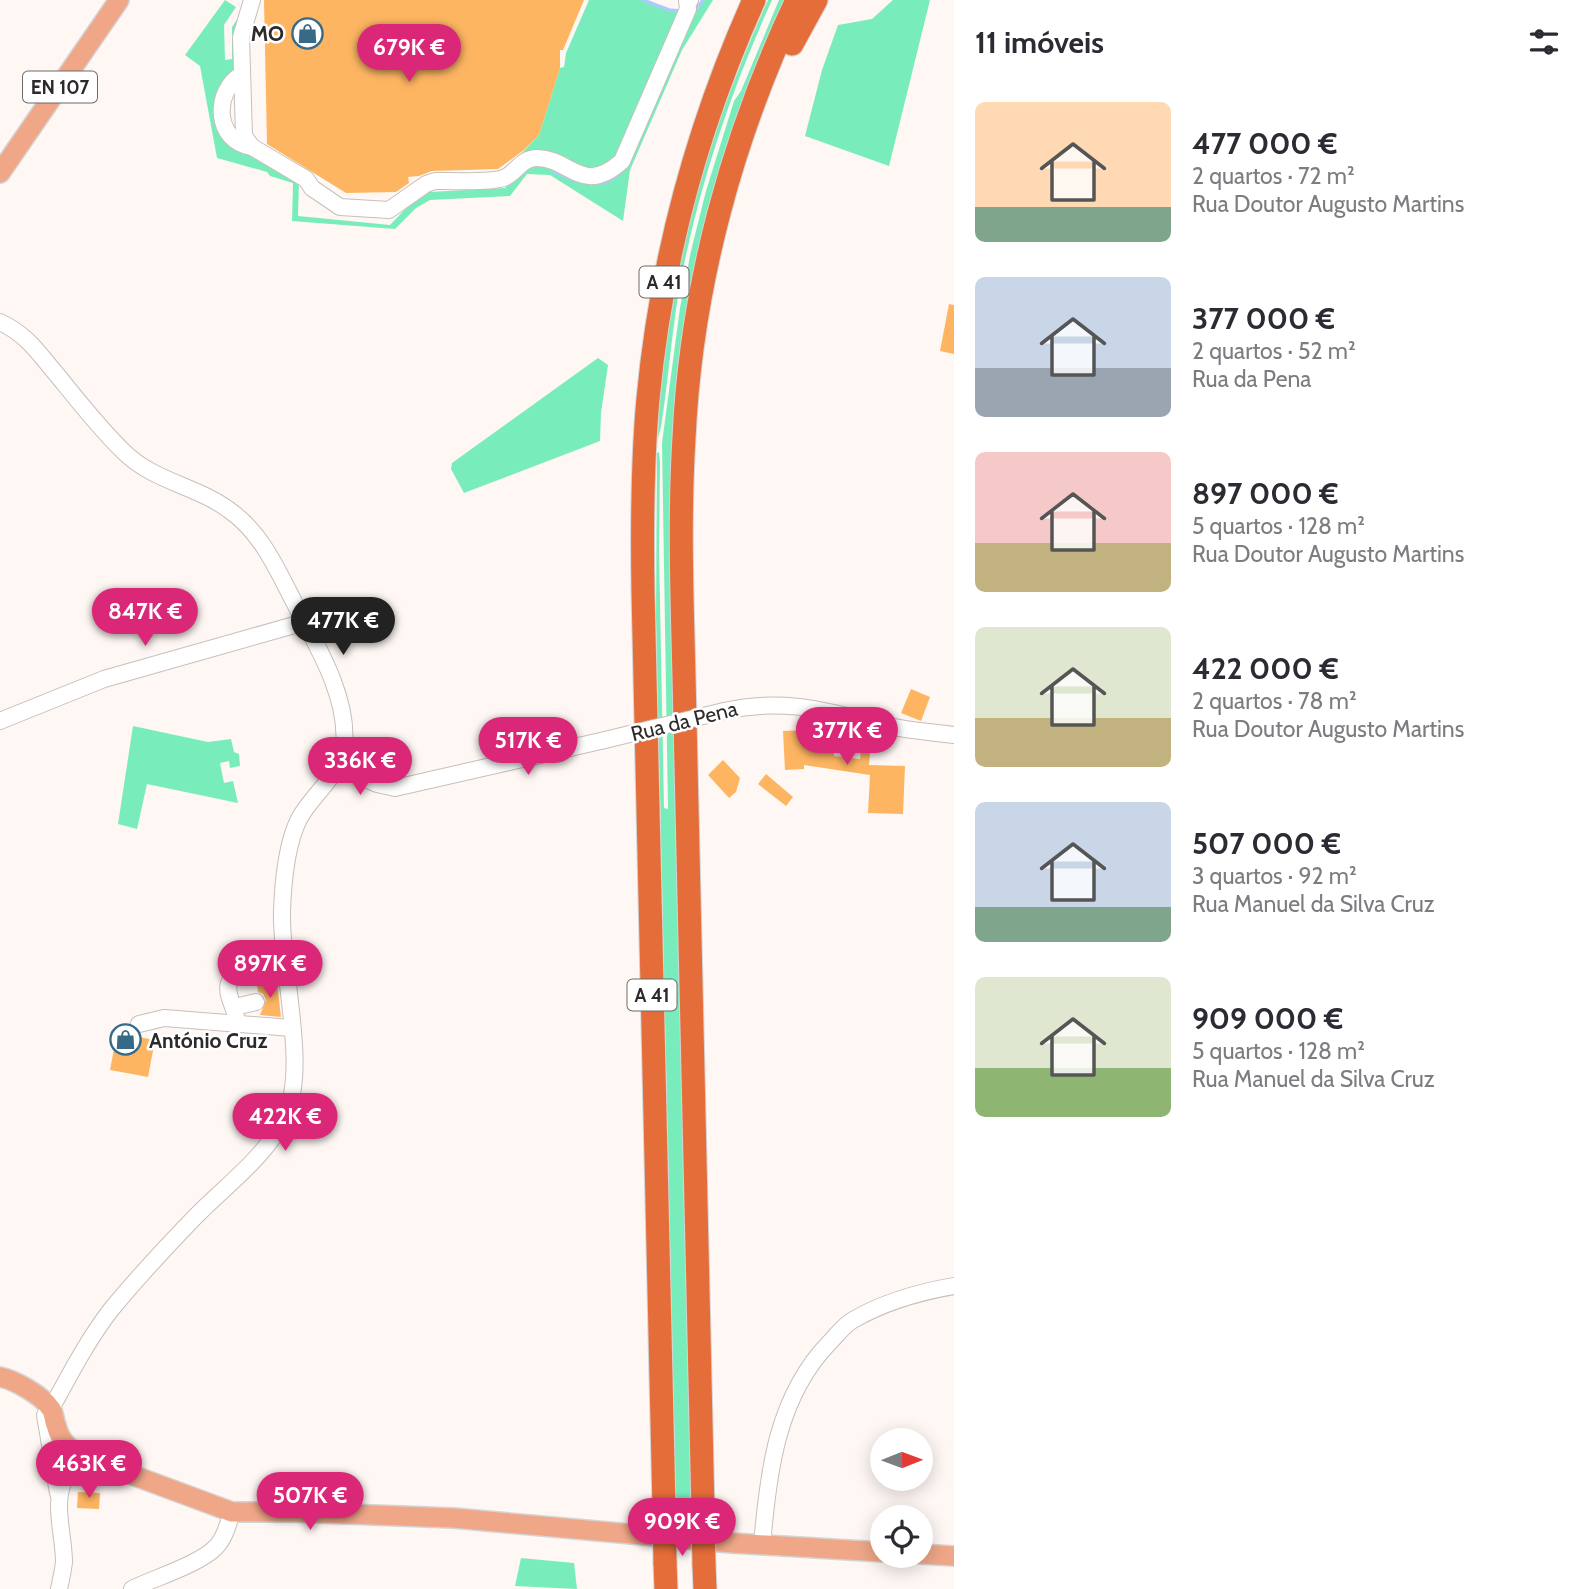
<!DOCTYPE html>
<html lang="pt">
<head>
<meta charset="utf-8">
<style>
  body { margin:0; font-family:Cabin,sans-serif; background:#f7f7f7; color:#2b2b33; height:100vh; display:flex; flex-direction:column; font-size:26px; white-space:nowrap }
  * { box-sizing:border-box; margin:0 }
  p { font-size:23px; color:#7c7c81 }
  .icon { flex:none; width:38px; height:38px; fill:none; stroke:currentColor; stroke-width:2; stroke-linecap:round; stroke-linejoin:round }
  .map { position:relative; flex:1; overflow:hidden }
  .sheet { display:flex; flex-direction:column; background:#fff; width:630px }
  .sheet>* { flex:none }
  .needle { width:46px; rotate:89deg }
  .tools { position:absolute; left:870px; top:1428px; display:grid; gap:14px }
  .tools a { display:grid; place-items:center; width:63px; height:63px; border-radius:50%; background:#fff; box-shadow:0 4px 18px #0003; font-size:35px }
  .price { position:absolute; translate:-50% -60px; padding:0 16px; border-radius:24px; background:#db2777; color:#fff; font-size:23px; line-height:46px; filter:drop-shadow(0 2px 4px #0008) }
  .price::after { content:''; position:absolute; left:50%; top:42px; width:21px; height:16px; margin-left:-10px; background:inherit; clip-path:polygon(0 0,100% 0,50% 100%) }
  .price.selected { background:#222; color:#fff }
  ul { padding:0; list-style:none }
  li { display:flex; align-items:center; gap:21px; height:175px; padding:0 21px }
  li span { display:grid; place-items:center; flex:none; width:196px; height:140px; border-radius:10px; color:#555 }
  li>.icon { margin-inline-start:auto }
  span .icon { width:84px; height:84px; fill:#fffc; stroke-width:1 }
  li b { font-size:30px }
  h2 { display:flex; justify-content:space-between; align-items:center; height:84px; padding:0 21px; font-size:30px }
  main { display:flex; flex:1; min-height:0 }
  .map>svg:first-child { display:block }
  .green { fill:#78edbb }
  .lines { fill:none; stroke-linecap:round; stroke-linejoin:round }
  .stream { stroke:#accbfd; stroke-width:3.5 }
  .building { fill:#fdb562 }
  .minor-casing { stroke:#c7bfba; stroke-width:18 }
  .major-casing { stroke:#d5d4d4; stroke-width:22 }
  .highway-casing { stroke:#d5d4d4; stroke-width:25 }
  .minor { stroke:#fff; stroke-width:16 }
  .major { stroke:#efa788; stroke-width:19 }
  .highway { stroke:#e46d39; stroke-width:23 }
  .minor-bridge-casing { stroke:#c7bfba; stroke-width:18; stroke-linecap:butt }
  .highway-bridge-casing { stroke:#d5d4d4; stroke-width:25; stroke-linecap:butt }
  .minor-bridge { stroke:#fff; stroke-width:16 }
  .highway-bridge { stroke:#e46d39; stroke-width:23 }
  .labels { text-anchor:middle; dominant-baseline:central; stroke-width:5; stroke-linejoin:round; paint-order:stroke }
  .shield { fill:#fff; stroke:#6c6a69; stroke-width:2 }
  .shield-label { font-size:19px; font-weight:bold; fill:#2d2a29 }
  .poi-label { font-size:21px; font-weight:bold; fill:#2d2a29; stroke:#fff; text-anchor:end }
  .street-label { font-size:21px; fill:#2d2a29; stroke:#fff }
</style>
</head>
<body>
<main>
<div class="map">
<svg width="954" height="1589" viewBox="0 0 954 1589">
  <rect width="100%" height="100%" fill="#fef7f3"/>
  <g class="green">
    <path d="M225,0L236,7L224,25L225,60L232,59V27L244,9L235,29V74L218,118L299,182L298,216L390,225L413,201L429,192L505,188C512,181 520,170 530,166C555,157 594,215 629,162L695,11L703,0H713L682,50L630,170L623,221L550,175L527,174L510,196L430,200L416,208L395,229L292,221L293,183L270,176L267,172L217,158L200,66L185,55Z"/>
    <polygon points="589,0 643,0 668,10 680,11 624,147 605,167 584,170 550,157 501,175 539,135 560,68 564,67 566,53"/>
    <path d="M768,0H772C732,88 701,179 682,274C672,325 669,376 661,427L658,438C661,289 707,135 768,0Z"/>
    <path d="M779,0H784C697,185 668,369 670,572L691,1510L676,1509L656,619L657,453L659,452L660,462L659,550L664,808L668,809L662,443L680,308L691,251L706,191L734,101L741,91Z"/>
    <polygon points="893,0 930,0 889,166 805,136 822,70 838,25 872,19"/>
    <polygon points="598,358 608,365 601,413 600,441 464,493 451,469 452,463"/>
    <polygon points="133,726 208,742 231,739 234,752 239,754 240,766 230,768 229,761 220,763 224,783 233,781 238,803 147,784 137,829 118,824"/>
    <polygon points="521,1558 574,1563 577,1589 515,1586"/>
  </g>
  <g class="lines">
    <g class="stream">
      <polyline points="643,0 669,10 680,11"/>
      <polyline points="694,12 703,0"/>
      <path d="M553,171C578,183 605,194 626,166"/>
    </g>
  </g>
  <g class="building">
    <polygon points="264,0 584,0 563,50 560,50 560,68 539,135 524,150 498,169 432,171 419,176 408,177 409,183 396,192 346,193 267,144"/>
    <polygon points="949,304 954,305 954,354 940,351"/>
    <polygon points="911,689 930,697 921,721 901,713"/>
    <polygon points="833,729 834,756 860,759 862,740 871,741 869,765 905,766 903,814 868,813 870,775 804,765 804,769 785,770 783,731"/>
    <polygon points="723,760 740,778 736,792 729,798 708,775"/>
    <polygon points="766,774 793,797 786,806 758,784"/>
    <polygon points="277,982 281,1017 260,1015 266,1000 263,994 258,992 257,985"/>
    <polygon points="117,1033 155,1040 148,1077 110,1070"/>
    <polygon points="78,1492 100,1493 99,1509 77,1508"/>
  </g>
  <g class="lines">
    <defs>
      <g id="minor">
        <path d="M252,0L241,37L244,136L252,147L306,179L312,188L340,207L389,210L426,184L435,181C449,181 495,183 506,177C517,171 522,158 537,158C571,158 582,197 622,161L688,9L687,1L690,0"/>
        <path d="M242,74C212,92 215,142 252,147"/>
        <path d="M0,322C29,336 38,353 58,376C79,402 100,429 124,452C153,481 197,486 229,510C261,532 277,569 294,602C316,644 349,697 344,746C341,776 312,794 299,819C286,845 283,882 282,911C280,969 309,1067 285,1117C266,1157 226,1185 195,1217C166,1247 136,1279 110,1311C87,1341 69,1376 51,1409"/>
        <path d="M724,711C787,697 829,712 889,726C911,731 932,732 954,735"/>
        <polyline points="0,721 104,679 305,622"/>
        <polyline points="338,767 377,784 395,788 605,740"/>
        <path d="M229,983C225,995 236,1008 237,1023"/>
        <polyline points="235,1007 256,1002"/>
        <polyline points="139,1024 164,1018 291,1028"/>
        <polyline points="45,1415 58,1493"/>
        <path d="M762,1545C768,1472 777,1396 830,1342C837,1335 844,1325 853,1320C884,1302 919,1292 954,1286"/>
        <path d="M59,1589C61,1580 63,1571 64,1562C64,1534 51,1500 67,1475C72,1467 81,1463 89,1459"/>
        <path d="M132,1589C154,1578 200,1564 216,1547C225,1538 228,1524 232,1512"/>
      </g>
      <g id="major">
        <polyline points="0,173 119,0"/>
        <path d="M0,1377C15,1380 43,1396 51,1409C54,1413 54,1421 56,1425C61,1445 72,1451 89,1459L232,1512H294L453,1518L732,1543L882,1552"/>
        <polyline points="920,1554 954,1556"/>
      </g>
      <g id="highway">
        <polyline points="792,44 816,0"/>
        <path d="M664,1508L643,591C642,527 642,463 648,399C661,261 697,127 754,0"/>
        <path d="M703,1511L684,676C682,597 679,518 684,438C691,287 732,137 797,0"/>
        <polyline points="665,1562 666,1589"/>
        <polyline points="704,1564 705,1589"/>
      </g>
    </defs>
    <use href="#minor" class="minor-casing"/>
    <use href="#major" class="major-casing"/>
    <use href="#highway" class="highway-casing"/>
    <use href="#minor" class="minor"/>
    <use href="#major" class="major"/>
    <use href="#highway" class="highway"/>
    <defs>
      <polyline id="minor-bridge" points="605,740 724,711"/>
      <g id="highway-bridge">
        <polyline points="664,1508 665,1562"/>
        <polyline points="703,1511 704,1564"/>
      </g>
    </defs>
    <use href="#minor-bridge" class="minor-bridge-casing"/>
    <use href="#highway-bridge" class="highway-bridge-casing"/>
    <use href="#minor-bridge" class="minor-bridge"/>
    <use href="#highway-bridge" class="highway-bridge"/>
  </g>
  <defs>
    <symbol id="shop-ring" viewBox="-11 -11 22 22"><circle r="9.5" fill="#fff" stroke="#366a87" stroke-width="1.5"/><path d="M-5-2.5h2.3a2.7 3.5 0 0 1 5.4 0H5L5.5 6h-11ZM-1.5-2.5h3a1.5 2.3 0 0 0-3 0Z" fill="#366a87"/></symbol>
  </defs>
  <g fill-rule="evenodd">
    <use href="#shop-ring" x="290" y="16" width="35" height="35"/>
    <use href="#shop-ring" x="108" y="1022" width="35" height="35"/>
  </g>
  <g class="labels">
    <g class="shield">
      <rect x="23" y="71.5" width="74" height="31" rx="5"/>
      <rect x="639.5" y="266.5" width="49" height="31" rx="5"/>
      <rect x="627.5" y="979.5" width="49" height="31" rx="5"/>
    </g>
    <g class="shield-label">
      <text x="60" y="87">EN 107</text>
      <text x="664" y="282">A 41</text>
      <text x="652" y="995">A 41</text>
    </g>
    <g class="poi-label">
      <text x="284" y="33">MO</text>
      <text x="149" y="1040" text-anchor="start">António Cruz</text>
    </g>
    <g class="street-label">
      <text transform="translate(684 721) rotate(-14)">Rua da Pena</text>
    </g>
  </g>
</svg>
<div class="tools">
<a><svg class="needle" viewBox="-14 -14 28 28"><path d="M0-13l5 13h-10z" fill="#e53935"/><path d="M0 13l5-13h-10z" fill="#7c7c81"/></svg></a>
<a><svg class="icon" aria-label="locate" viewBox="0 0 24 24"><circle cx="12" cy="12" r="6"/><path d="M12 2v4M12 18v4M2 12h4M18 12h4"/></svg></a>
</div>
<b class="price" style="left:409px;top:84px">679K €</b>
<b class="price" style="left:145px;top:648px">847K €</b>
<b class="price selected" style="left:343px;top:657px">477K €</b>
<b class="price" style="left:847px;top:767px">377K €</b>
<b class="price" style="left:528px;top:777px">517K €</b>
<b class="price" style="left:360px;top:797px">336K €</b>
<b class="price" style="left:270px;top:1000px">897K €</b>
<b class="price" style="left:285px;top:1153px">422K €</b>
<b class="price" style="left:89px;top:1500px">463K €</b>
<b class="price" style="left:310px;top:1532px">507K €</b>
<b class="price" style="left:682px;top:1558px">909K €</b>
</div>
<section class="sheet">
<h2>11 imóveis<svg class="icon" aria-label="filters" viewBox="0 0 24 24"><path d="M4 7h16M4 17h16"/><circle cx="9" cy="7" r="2"/><circle cx="15" cy="17" r="2"/></svg></h2>
<ul>
<li><span style="background:linear-gradient(#ffd9b3 75%,#7fa58c 0)"><svg class="icon" aria-label="home" viewBox="0 0 24 24"><path d="M3 11l9-7 9 7M6 9v11h12V9"/></svg></span><div><b>477 000 €</b><p>2 quartos · 72 m²</p><p>Rua Doutor Augusto Martins</p></div></li>
<li><span style="background:linear-gradient(#c9d6e8 65%,#9aa5b1 0)"><svg class="icon" aria-label="home" viewBox="0 0 24 24"><path d="M3 11l9-7 9 7M6 9v11h12V9"/></svg></span><div><b>377 000 €</b><p>2 quartos · 52 m²</p><p>Rua da Pena</p></div></li>
<li><span style="background:linear-gradient(#f6c9c9 65%,#c2b280 0)"><svg class="icon" aria-label="home" viewBox="0 0 24 24"><path d="M3 11l9-7 9 7M6 9v11h12V9"/></svg></span><div><b>897 000 €</b><p>5 quartos · 128 m²</p><p>Rua Doutor Augusto Martins</p></div></li>
<li><span style="background:linear-gradient(#dfe7d0 65%,#c2b280 0)"><svg class="icon" aria-label="home" viewBox="0 0 24 24"><path d="M3 11l9-7 9 7M6 9v11h12V9"/></svg></span><div><b>422 000 €</b><p>2 quartos · 78 m²</p><p>Rua Doutor Augusto Martins</p></div></li>
<li><span style="background:linear-gradient(#c9d6e8 75%,#7fa58c 0)"><svg class="icon" aria-label="home" viewBox="0 0 24 24"><path d="M3 11l9-7 9 7M6 9v11h12V9"/></svg></span><div><b>507 000 €</b><p>3 quartos · 92 m²</p><p>Rua Manuel da Silva Cruz</p></div></li>
<li><span style="background:linear-gradient(#dfe7d0 65%,#8fb573 0)"><svg class="icon" aria-label="home" viewBox="0 0 24 24"><path d="M3 11l9-7 9 7M6 9v11h12V9"/></svg></span><div><b>909 000 €</b><p>5 quartos · 128 m²</p><p>Rua Manuel da Silva Cruz</p></div></li>
</ul>
</section>
</main>
</body>
</html>
